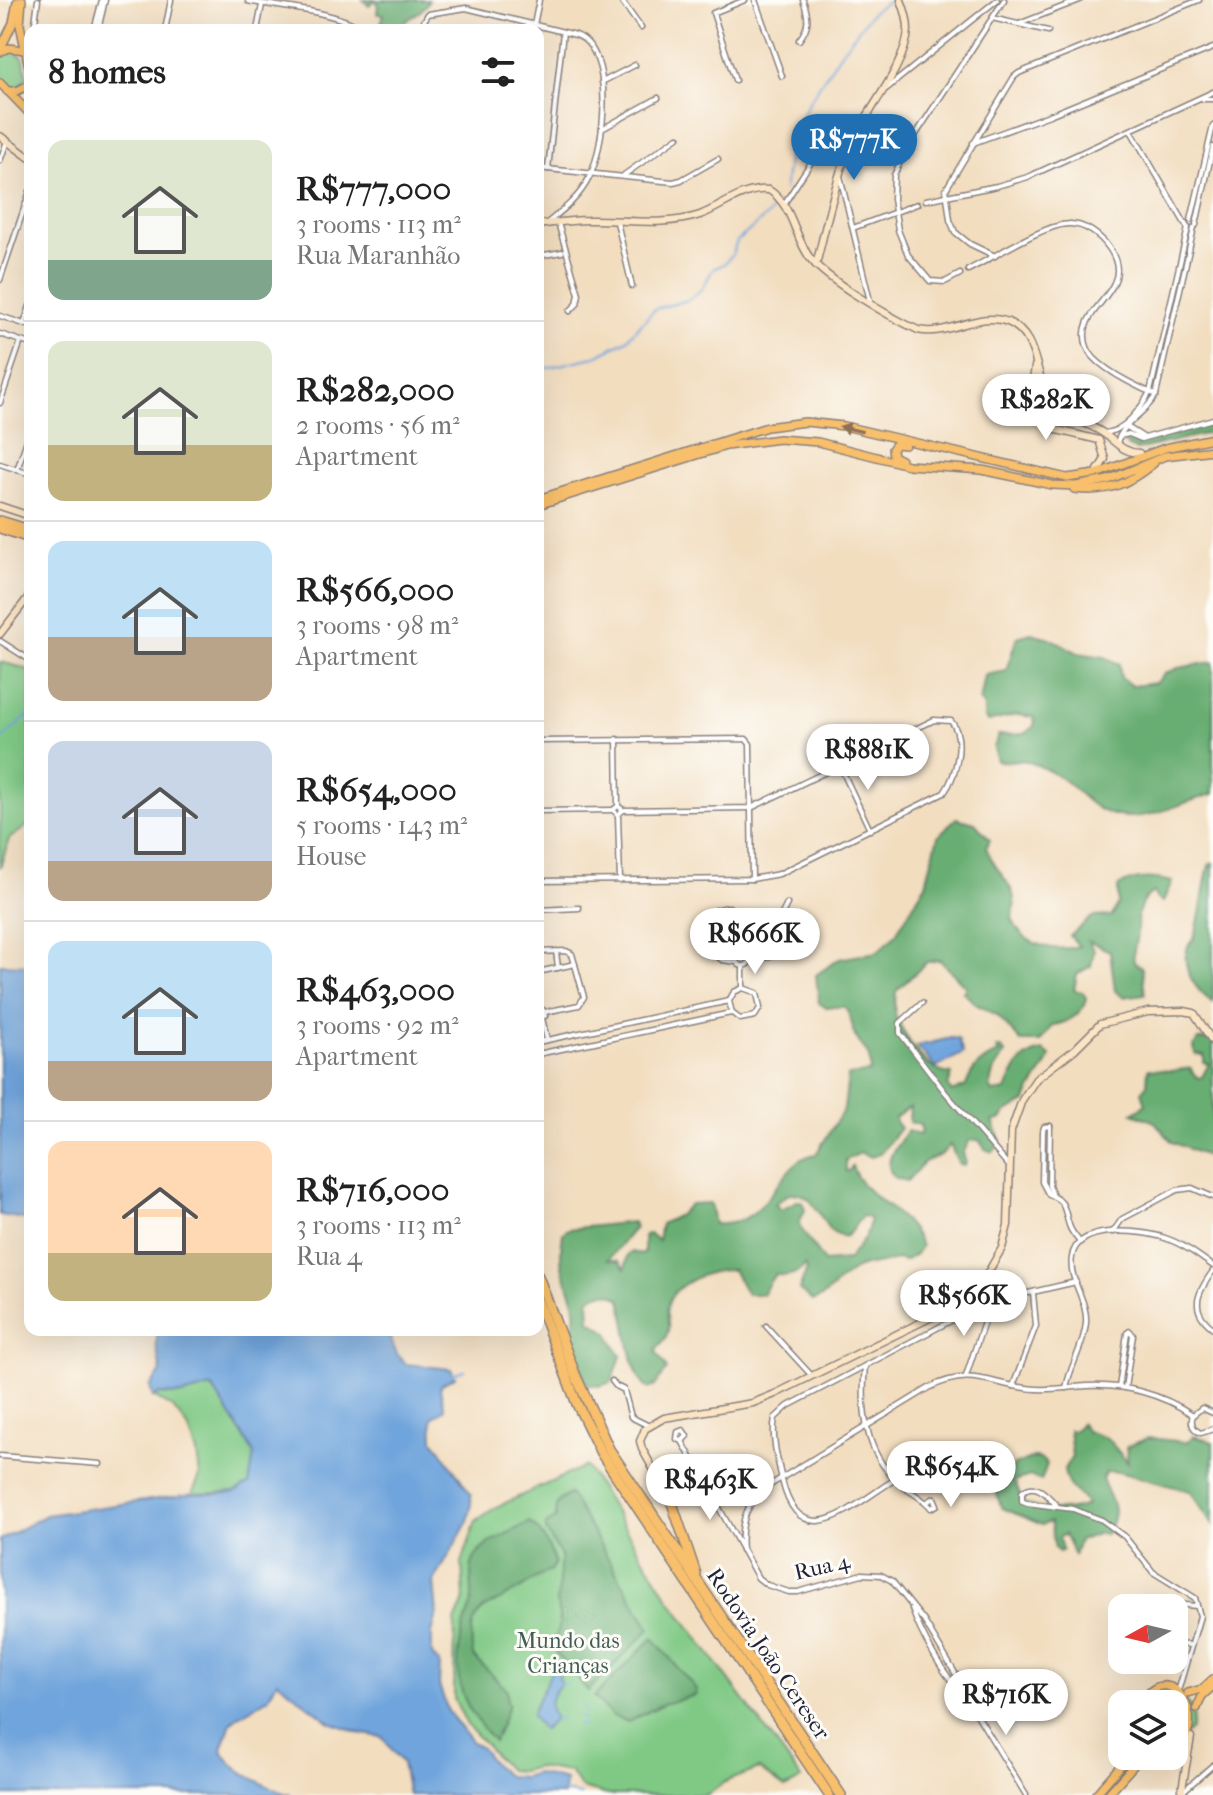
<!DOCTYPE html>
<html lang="en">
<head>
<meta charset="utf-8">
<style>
  body { margin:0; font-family:"IM FELL French Canon",serif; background:#f6f6f6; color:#222; height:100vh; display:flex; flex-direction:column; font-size:30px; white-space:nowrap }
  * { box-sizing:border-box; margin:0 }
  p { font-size:26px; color:#767676 }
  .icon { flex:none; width:44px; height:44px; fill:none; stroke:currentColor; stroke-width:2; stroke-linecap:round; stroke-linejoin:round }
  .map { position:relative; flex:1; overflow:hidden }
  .drawer { position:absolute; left:24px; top:24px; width:520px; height:1312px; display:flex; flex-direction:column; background:#fff; border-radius:16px; box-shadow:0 8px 32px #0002 }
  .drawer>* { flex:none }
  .needle { width:52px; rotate:262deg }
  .controls { position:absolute; left:1108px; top:1594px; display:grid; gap:16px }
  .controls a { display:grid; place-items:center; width:80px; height:80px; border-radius:16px; background:#fff; box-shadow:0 8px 32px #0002; font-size:40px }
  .price { position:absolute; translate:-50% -68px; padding:0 18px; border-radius:28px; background:#fff; color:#222; font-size:26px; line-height:52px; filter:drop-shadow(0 2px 4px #0008) }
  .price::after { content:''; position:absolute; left:50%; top:48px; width:24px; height:18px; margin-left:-12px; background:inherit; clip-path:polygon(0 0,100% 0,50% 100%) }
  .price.on { background:#1f6fb2; color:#fff }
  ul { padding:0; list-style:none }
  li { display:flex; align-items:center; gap:24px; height:200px; padding:0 24px }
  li+li { border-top:2px solid #e0e0e0 }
  li span { display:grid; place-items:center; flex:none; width:224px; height:160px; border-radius:16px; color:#555 }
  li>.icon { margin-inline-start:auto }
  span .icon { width:96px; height:96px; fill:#fffc; stroke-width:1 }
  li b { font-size:34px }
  h2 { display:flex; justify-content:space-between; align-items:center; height:96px; padding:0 24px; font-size:34px }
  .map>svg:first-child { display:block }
  .green { fill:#80c985; stroke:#517660; stroke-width:2 }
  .forest { fill:#68ad72; stroke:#456856; stroke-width:2; fill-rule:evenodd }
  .water { fill:#6fa4dc; stroke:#48638c; stroke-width:2 }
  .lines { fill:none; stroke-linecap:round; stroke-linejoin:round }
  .stream { stroke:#6fa4dc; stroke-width:2 }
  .street-casing { stroke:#8a807d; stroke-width:7 }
  .secondary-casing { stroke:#8a807d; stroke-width:9 }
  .primary-casing { stroke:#8a807d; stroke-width:10 }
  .highway-casing { stroke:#8a807d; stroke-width:12 }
  .street { stroke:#fff; stroke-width:4 }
  .secondary { stroke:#fce5c4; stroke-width:6 }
  .primary { stroke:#f8bf6c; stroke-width:7 }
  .highway { stroke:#f8bf6c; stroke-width:9 }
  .oneway { fill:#8d7054 }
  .labels { text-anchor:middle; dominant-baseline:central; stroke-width:6; stroke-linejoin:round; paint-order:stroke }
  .street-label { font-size:22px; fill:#22223b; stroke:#fdfcf7 }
  .park-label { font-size:22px; fill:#435c55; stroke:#fdfcf7 }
</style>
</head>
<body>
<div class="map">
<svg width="1213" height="1795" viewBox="0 0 1213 1795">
  <rect width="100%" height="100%" fill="#fdfcf7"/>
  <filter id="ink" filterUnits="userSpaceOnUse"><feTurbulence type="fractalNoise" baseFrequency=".0125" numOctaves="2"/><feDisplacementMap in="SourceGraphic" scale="16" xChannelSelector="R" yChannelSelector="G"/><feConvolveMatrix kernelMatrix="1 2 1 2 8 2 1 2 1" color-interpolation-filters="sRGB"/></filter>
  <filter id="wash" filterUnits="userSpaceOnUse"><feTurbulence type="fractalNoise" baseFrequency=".006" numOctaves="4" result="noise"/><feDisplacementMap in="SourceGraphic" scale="32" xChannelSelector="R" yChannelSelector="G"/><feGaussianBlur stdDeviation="1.8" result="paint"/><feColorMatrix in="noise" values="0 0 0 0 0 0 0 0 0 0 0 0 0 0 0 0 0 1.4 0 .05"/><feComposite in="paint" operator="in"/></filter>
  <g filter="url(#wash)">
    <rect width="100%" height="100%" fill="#f2ddbf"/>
    <g class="green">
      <polygon points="6,52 16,52 24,59 27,78 17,88 5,86 0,80 0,58"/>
      <polygon points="0,662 24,668 30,672 30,824 9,839 0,868"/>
      <path d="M211,1387C220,1397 252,1441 254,1453C256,1462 251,1475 249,1485L235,1492L192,1494L200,1476L197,1453L188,1427L172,1407L153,1397L160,1394L182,1395Z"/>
      <polygon points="586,1466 670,1600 802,1779 785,1788 759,1769 725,1782 707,1795 608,1795 581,1788 570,1772 537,1767 522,1771 508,1770 467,1725 454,1699 455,1622 464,1600 462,1563 476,1521 496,1507"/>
      <path d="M1170,1692C1189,1697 1197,1711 1191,1730L1174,1742V1704H1147L1154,1696Z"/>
    </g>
    <g class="forest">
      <path d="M363,0H429C420,17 409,14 397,30H382L385,25L381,23L384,14H377L378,3L374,0L369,6Z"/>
      <polygon points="1213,424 1213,432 1136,450 1128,447 1123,441 1126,437 1144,441"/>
      <path d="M1031,633L1050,638L1078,653L1105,657L1119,664L1121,678L1132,686L1155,683L1166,673L1178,668L1213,662V794C1186,801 1159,816 1130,817C1093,818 1082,790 1056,775C1046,769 1033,762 1021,760C1013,760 1006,762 997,761L994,748L998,735C1011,734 1029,738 1035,723L1033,717L1017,715L988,722L984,718V706L980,702L985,675L1006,671L1017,637Z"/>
      <path d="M956,818L975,823L990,840L986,847C995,876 1023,886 1012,918C1014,922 1015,926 1018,930C1030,947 1060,952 1079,946L1070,936L1092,917L1112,916L1118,903V887C1134,876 1153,877 1172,882L1163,902L1156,898L1154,892C1139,899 1137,915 1137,931C1137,943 1132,948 1134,962L1142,968L1145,994L1123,997L1115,991L1110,951L1088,941L1094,951L1091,966L1077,974L1074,990L1083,992L1086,998C1084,1013 1068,1023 1053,1025L1040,1042H1021L997,1015L977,1005L963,992L966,987L940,960L927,962L896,991C896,998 893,1009 895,1015C905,1037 925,1073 952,1074L948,1086L952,1092L966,1086C971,1069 982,1059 999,1053L996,1048H1002L1005,1054C997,1066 987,1077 992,1092L1006,1090C1014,1070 1021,1054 1044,1051L1050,1056C1046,1073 1029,1085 1026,1102L1008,1111L1000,1120L993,1121L1001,1142L993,1152L985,1149L979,1140H970L963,1153L966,1163L964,1166L959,1164L950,1145L941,1155L924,1162L907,1181L895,1178C880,1162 897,1147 907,1131L919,1135L922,1132L920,1125L909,1122L910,1107L895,1118V1122L900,1128L881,1153L872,1157L860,1153L846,1160V1171H849L852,1166C865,1202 905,1206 921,1246L916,1254L905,1261L897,1259C884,1265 867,1262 854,1270C838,1279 830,1296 812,1301L799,1290L807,1269L805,1265C799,1274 786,1278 775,1274L762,1294H747L733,1270C709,1269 669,1284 667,1310C666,1319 671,1327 667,1335C664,1342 659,1344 656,1351L667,1369L654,1387L647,1388C630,1375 627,1322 621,1299C610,1291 598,1290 589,1300L590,1320L608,1333L621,1356L612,1382L599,1386L587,1384L580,1363L572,1353L568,1332C586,1314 566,1286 562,1266C559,1254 562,1244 563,1233L568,1229L633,1222L635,1228C625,1238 619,1250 608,1259L619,1261L625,1269L628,1254L633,1252L641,1255L644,1253V1235L649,1234L658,1240L661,1224L679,1215L690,1204L710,1203L714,1224C773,1229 775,1160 816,1154L844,1109L848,1076L870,1072C872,1047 858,1048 854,1032C851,1022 851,1016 845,1007H825L819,1003L816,975L839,959L877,952L895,935L926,884L938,836ZM790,1193C814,1191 818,1217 831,1231C834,1234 839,1235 843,1237L848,1235L862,1216L869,1218C871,1236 857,1246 848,1260L824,1262L800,1227V1221L805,1210L802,1201H797L781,1210L775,1204Z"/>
      <path d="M1213,863V1003C1197,991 1181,971 1187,949C1189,942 1190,945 1193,939C1197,932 1198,921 1200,914C1203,898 1205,881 1209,865Z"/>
      <polygon points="1213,1039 1213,1159 1172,1142 1155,1122 1133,1113 1146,1104 1142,1092 1147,1084 1148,1069 1171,1071 1191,1068 1192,1072 1198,1078 1202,1077 1209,1064 1204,1063 1204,1055 1195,1054 1194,1046 1198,1040"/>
      <path d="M1081,1423L1086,1431L1107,1438L1128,1463L1126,1447L1148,1438L1186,1442L1194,1436L1213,1442V1525L1190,1491L1118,1472H1106L1102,1478C1110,1503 1122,1506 1106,1534L1099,1533L1079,1541L1074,1555L1064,1534L1059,1538L1062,1550L1059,1552L1055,1549L1050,1522L1042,1525L1002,1508C987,1476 1006,1486 1014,1465C1028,1461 1035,1452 1047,1464L1041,1481L1030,1476L1014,1481L1024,1504C1041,1511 1069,1513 1086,1505C1079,1489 1067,1494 1064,1469L1072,1457L1069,1430L1074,1431Z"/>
      <path d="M570,1494L650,1629L588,1691L556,1653L555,1639L560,1624L557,1603L561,1556L546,1531V1525L556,1518C554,1504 558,1500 570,1494Z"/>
      <path d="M529,1522C543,1531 549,1548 555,1563L551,1571C537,1575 530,1583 518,1590C482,1610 466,1610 473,1656L507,1690V1702L509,1704L494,1742C460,1701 451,1682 463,1628C466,1618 472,1608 472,1598C473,1583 467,1569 476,1556C487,1540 513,1532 529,1522Z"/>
      <polygon points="653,1638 696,1689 696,1695 663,1704 628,1722 612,1716 594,1697"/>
    </g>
    <g class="water">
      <polygon points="0,964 30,965 30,1220 0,1215"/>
      <polygon points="951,1038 958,1039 963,1053 936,1068 917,1046"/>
      <path d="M158,1330H386L397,1354L406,1364L451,1369L455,1377L442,1384L440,1389L445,1409L432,1418L433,1439L471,1494V1507L468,1521L434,1582L437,1614L432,1634V1655L440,1664L439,1685L448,1711L471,1741L481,1748L496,1767L507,1776L523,1777L536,1773L566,1780L563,1795H408L402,1763L382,1737L363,1734L330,1722L277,1681L268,1698L237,1717L231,1723L222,1749C226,1768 273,1790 291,1795H0V1540L46,1515L192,1494H218L235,1492L249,1484L254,1453L212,1387L182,1395L160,1394L153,1397L150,1387L161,1372L156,1344Z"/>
      <path d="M553,1668L558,1672L561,1684C550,1695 547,1705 555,1719L543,1730L532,1716V1712Z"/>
    </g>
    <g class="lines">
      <g class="stream">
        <polyline points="784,190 791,138 810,100 842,51 873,11 892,0"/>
        <polyline points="538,370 594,357 625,341 655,309 688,300 702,289 713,269 724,264 732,255 737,241 769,214 776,203"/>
        <polyline points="0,741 30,714"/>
        <polyline points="453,1374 465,1370"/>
        <polyline points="561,1684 567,1684"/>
        <polyline points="582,1707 587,1710"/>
        <polyline points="578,1718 583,1718"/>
        <polyline points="555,1719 561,1718"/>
        <polyline points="577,1725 584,1725"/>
        <polyline points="563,1792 581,1795"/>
      </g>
    </g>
  </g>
  <g filter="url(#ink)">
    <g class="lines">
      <defs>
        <g id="street">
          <polyline points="621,0 641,28"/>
          <polyline points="755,0 782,76"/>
          <path d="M248,1C282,8 336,11 365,30"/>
          <polyline points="992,18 1048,31"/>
          <polyline points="1019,24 1080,0"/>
          <polyline points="34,30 38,0"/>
          <polyline points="94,30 102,0"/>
          <polyline points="98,30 105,0"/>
          <polyline points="165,30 171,0"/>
          <polyline points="257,30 262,5"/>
          <path d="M419,30L428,14L466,8L576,35C616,50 605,147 589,178C580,197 563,210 547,223"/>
          <polyline points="533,30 539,0"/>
          <path d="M799,40C810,26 809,17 803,0"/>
          <polyline points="735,80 713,13 745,0"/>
          <polyline points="602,82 635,65"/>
          <polyline points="886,89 997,0"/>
          <polyline points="1203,99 1213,99"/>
          <polyline points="602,129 658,98"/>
          <polyline points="1131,131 1187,227"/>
          <polyline points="973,143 1052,114 1213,48"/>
          <polyline points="0,161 7,141"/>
          <polyline points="538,168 673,182 681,180 718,159"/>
          <polyline points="548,169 563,32"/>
          <polyline points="624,175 678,137"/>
          <polyline points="840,176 870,301"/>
          <polyline points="926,200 997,186 1028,177 1213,92"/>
          <polyline points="784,204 828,136"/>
          <polyline points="1191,220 1213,126"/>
          <polyline points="617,222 632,286"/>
          <polyline points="558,223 579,294 577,304 570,311"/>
          <polyline points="1196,225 1213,147"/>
          <polyline points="853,228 917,204"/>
          <polyline points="538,256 562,252"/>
          <polyline points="995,256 970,244 955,232 950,220 946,189 1014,77 1019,73 1199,0"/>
          <path d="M968,270C993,258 1043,225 1068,224C1084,223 1100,235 1109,248C1116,258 1120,271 1114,283C1104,305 1077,319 1087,347C1093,366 1138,387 1156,395"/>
          <polyline points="960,274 945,282 930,281 908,255 898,230 893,199 894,175 907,148 1004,0"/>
          <polyline points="0,280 30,191"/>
          <polyline points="0,316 30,326"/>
          <polyline points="24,324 30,306"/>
          <polyline points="0,334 30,344"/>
          <polyline points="0,403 21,341"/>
          <polyline points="1127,427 1143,437"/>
          <path d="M1103,433C1123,433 1141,409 1150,392L1188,228"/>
          <polyline points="1120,436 1129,434 1141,439 1213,419"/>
          <path d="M1117,443C1122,423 1146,413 1156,395L1194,228"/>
          <polyline points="0,464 30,474"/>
          <polyline points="17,470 30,431"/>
          <polyline points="0,641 30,660"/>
          <polyline points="617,739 618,806 613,810 618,815 623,810 618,806"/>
          <polyline points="538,741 746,739 750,744 752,879"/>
          <polyline points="840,766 870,830"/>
          <polyline points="538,811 613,810"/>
          <polyline points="618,815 620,881"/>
          <path d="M538,881L752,879L779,874L944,793C956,776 966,739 951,721L934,720L751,808L623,810"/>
          <path d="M729,907C696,910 712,935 718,957L722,960L736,962"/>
          <polyline points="538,910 579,908"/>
          <polyline points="556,951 558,968"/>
          <circle cx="743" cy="959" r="7"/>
          <polyline points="538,952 566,951 572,954 584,997 579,1005 545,1012"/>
          <polyline points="750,958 769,957 775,954 779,920 787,904"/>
          <polyline points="538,972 575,964"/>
          <polyline points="743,988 743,967"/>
          <polyline points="922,1003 900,1023 900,1033 945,1092 1009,1166"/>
          <polyline points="538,1011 543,1010 545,1016"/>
          <polyline points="542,1018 547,1040"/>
          <polyline points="538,1042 729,1001 734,992 743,988 757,993 760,1008 755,1016 740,1019 732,1013 729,1001"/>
          <polyline points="538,1054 731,1013"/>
          <path d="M1050,1126L1044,1127L1043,1131L1042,1182L1049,1195C1066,1200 1064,1210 1069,1225C1071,1232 1075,1236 1080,1242"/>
          <polyline points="1050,1126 1049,1185 1053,1196"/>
          <polyline points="1113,1232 1122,1219 1177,1190 1192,1188 1213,1197"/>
          <path d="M1213,1271C1197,1293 1189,1310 1213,1328"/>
          <polyline points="766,1326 812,1376"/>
          <path d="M865,1366C861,1408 864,1452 898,1482C908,1492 924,1498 931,1508L937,1505L934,1498L927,1502"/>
          <polyline points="966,1376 985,1319 985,1303"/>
          <polyline points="612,1381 616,1386 624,1390 631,1417 649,1426"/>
          <polyline points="1013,1386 1036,1326 1033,1293"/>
          <polyline points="1119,1387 1127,1333 1130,1331 1133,1335 1125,1388"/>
          <path d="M1066,1388C1070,1366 1084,1346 1086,1323C1088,1300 1068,1280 1072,1257C1077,1223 1141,1230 1165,1238C1183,1244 1198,1255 1213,1266"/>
          <path d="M1213,1413L1202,1408L1193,1415C1190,1423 1193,1430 1201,1433L1213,1429"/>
          <polyline points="682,1441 687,1436 683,1430 678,1432 677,1439 682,1441 758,1578 767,1585 789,1592 798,1592 862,1574 881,1575 892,1581 924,1621 961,1683 965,1695 1026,1795"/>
          <polyline points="0,1456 100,1464"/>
          <polyline points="705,1478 728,1491 757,1493"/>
          <path d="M894,1480C853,1505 800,1558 782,1480C778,1461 771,1438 775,1418L788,1406L985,1303L1076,1282"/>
          <path d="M1058,1507C1048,1496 1036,1480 1022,1492V1501L1027,1503L1073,1509L1102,1520L1125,1537L1153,1572L1195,1598L1200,1616L1179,1688"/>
          <path d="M742,1550C740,1527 744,1513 757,1493L929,1388C974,1365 992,1387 1037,1389C1054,1390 1070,1387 1087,1386C1124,1384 1162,1394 1193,1415"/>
          <polyline points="1136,1607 1165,1603 1196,1606"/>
          <path d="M912,1609C920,1633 944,1677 963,1693"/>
          <polyline points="1174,1644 1190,1645"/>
          <polyline points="1117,1654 1122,1652"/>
          <polyline points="1181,1793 1213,1765"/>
        </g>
        <g id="secondary">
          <polyline points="0,136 30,158"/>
          <path d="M538,225C554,223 571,220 588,220C624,219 664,227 700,215C722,207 744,187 769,190C793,205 794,237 810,258C826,280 892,318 918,330C949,337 979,310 1008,322C1040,336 1033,376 1051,401C1062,417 1087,422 1103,433C1116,442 1122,452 1139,453"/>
          <path d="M816,265C825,229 833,192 845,157C860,118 906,69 908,30C908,19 905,10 901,0"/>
          <polyline points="1035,366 1031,395 1036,415 1053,429 1099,440 1105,459 1098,470"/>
          <polyline points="0,506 30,516"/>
          <polyline points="0,634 30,595"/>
          <polyline points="663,1486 642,1449 640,1441 645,1429 664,1418 753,1403 775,1394 946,1310 965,1298 982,1283 1002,1248 1008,1225 1011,1131 1022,1100 1036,1079 1074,1050 1100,1024 1148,1012 1184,1011 1194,1013 1213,1042"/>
          <polyline points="1181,1795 1191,1737"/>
        </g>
        <g id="primary">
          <polyline points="22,0 20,25 30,72"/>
          <polyline points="0,50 13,23 17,2"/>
          <polyline points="0,52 9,48 25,50"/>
          <polyline points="0,83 30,114"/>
          <polyline points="7,91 17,91 30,84"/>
          <polyline points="901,460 893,456 892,449 896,444 905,445"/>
          <path d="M1074,489C1109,493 1128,484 1154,463"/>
          <polyline points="538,499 767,427 805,422 844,426 1067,478 1096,474 1165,448 1213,438"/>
          <polyline points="538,505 726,446 779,439 818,442 908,465 982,470 1052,485 1076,486 1108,480 1165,456 1213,450"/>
          <polyline points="1188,1693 1202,1689 1213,1679"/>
          <path d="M1141,1704C1169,1652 1213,1725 1174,1747"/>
          <polyline points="1197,1708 1202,1696 1213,1686"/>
          <polyline points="1095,1795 1129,1756"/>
          <polyline points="1107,1795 1142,1756"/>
        </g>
        <g id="highway">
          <polyline points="0,521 30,530"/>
          <polyline points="0,528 30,538"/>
          <polyline points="538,1276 575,1374 609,1449 841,1795"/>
          <polyline points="538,1302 577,1404 601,1453 829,1795"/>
          <polyline points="663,1486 670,1497 696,1574"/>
        </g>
      </defs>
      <use href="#street" class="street-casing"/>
      <use href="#secondary" class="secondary-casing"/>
      <use href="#primary" class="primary-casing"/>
      <use href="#highway" class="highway-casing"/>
      <use href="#street" class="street"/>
      <use href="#secondary" class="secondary"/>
      <use href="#primary" class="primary"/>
      <use href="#highway" class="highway"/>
    </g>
    <defs><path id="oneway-solid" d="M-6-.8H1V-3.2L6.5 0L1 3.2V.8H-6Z" transform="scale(2)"/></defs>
    <use class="oneway" href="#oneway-solid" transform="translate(851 429) rotate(-167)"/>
  </g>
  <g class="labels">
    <g class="street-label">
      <text transform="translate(822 1567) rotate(-13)">Rua 4</text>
      <text transform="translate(768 1654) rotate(56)">Rodovia João Cereser</text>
    </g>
    <g class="park-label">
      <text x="568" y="1641">Mundo das<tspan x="568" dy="25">Crianças</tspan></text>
    </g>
  </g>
</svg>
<div class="controls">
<a><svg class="needle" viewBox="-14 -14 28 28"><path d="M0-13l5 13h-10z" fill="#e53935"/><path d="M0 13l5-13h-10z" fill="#767676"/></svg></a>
<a><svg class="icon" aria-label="layers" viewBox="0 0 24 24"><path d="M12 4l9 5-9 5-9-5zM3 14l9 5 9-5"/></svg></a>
</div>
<b class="price on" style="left:854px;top:182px">R$777K</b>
<b class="price" style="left:1046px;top:442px">R$282K</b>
<b class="price" style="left:868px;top:792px">R$881K</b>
<b class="price" style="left:755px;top:976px">R$666K</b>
<b class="price" style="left:964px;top:1338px">R$566K</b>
<b class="price" style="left:951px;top:1509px">R$654K</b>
<b class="price" style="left:710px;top:1522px">R$463K</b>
<b class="price" style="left:1006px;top:1737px">R$716K</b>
<section class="drawer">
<h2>8 homes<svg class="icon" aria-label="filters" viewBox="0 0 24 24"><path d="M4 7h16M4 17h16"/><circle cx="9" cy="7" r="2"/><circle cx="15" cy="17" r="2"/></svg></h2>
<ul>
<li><span style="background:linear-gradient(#dfe7d0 75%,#7fa58c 0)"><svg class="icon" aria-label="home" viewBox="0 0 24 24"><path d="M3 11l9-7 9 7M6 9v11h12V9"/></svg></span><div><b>R$777,000</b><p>3 rooms · 113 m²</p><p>Rua Maranhão</p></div></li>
<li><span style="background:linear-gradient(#dfe7d0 65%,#c2b280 0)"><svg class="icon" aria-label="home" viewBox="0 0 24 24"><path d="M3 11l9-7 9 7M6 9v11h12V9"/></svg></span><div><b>R$282,000</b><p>2 rooms · 56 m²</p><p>Apartment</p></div></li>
<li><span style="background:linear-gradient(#bfe0f5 60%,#b9a48a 0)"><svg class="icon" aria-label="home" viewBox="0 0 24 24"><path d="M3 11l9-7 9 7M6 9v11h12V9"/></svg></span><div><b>R$566,000</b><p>3 rooms · 98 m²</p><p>Apartment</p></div></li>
<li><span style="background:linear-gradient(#c9d6e8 75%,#b9a48a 0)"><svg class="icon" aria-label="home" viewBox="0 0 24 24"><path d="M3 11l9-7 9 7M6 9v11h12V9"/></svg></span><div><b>R$654,000</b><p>5 rooms · 143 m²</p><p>House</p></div></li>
<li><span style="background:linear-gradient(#bfe0f5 75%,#b9a48a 0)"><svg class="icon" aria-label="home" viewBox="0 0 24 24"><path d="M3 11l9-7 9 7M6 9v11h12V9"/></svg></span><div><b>R$463,000</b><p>3 rooms · 92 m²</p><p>Apartment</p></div></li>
<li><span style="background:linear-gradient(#ffd9b3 70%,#c2b280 0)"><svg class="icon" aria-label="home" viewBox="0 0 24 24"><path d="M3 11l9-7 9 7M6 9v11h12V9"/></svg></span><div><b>R$716,000</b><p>3 rooms · 113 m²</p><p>Rua 4</p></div></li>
</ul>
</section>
</div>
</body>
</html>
